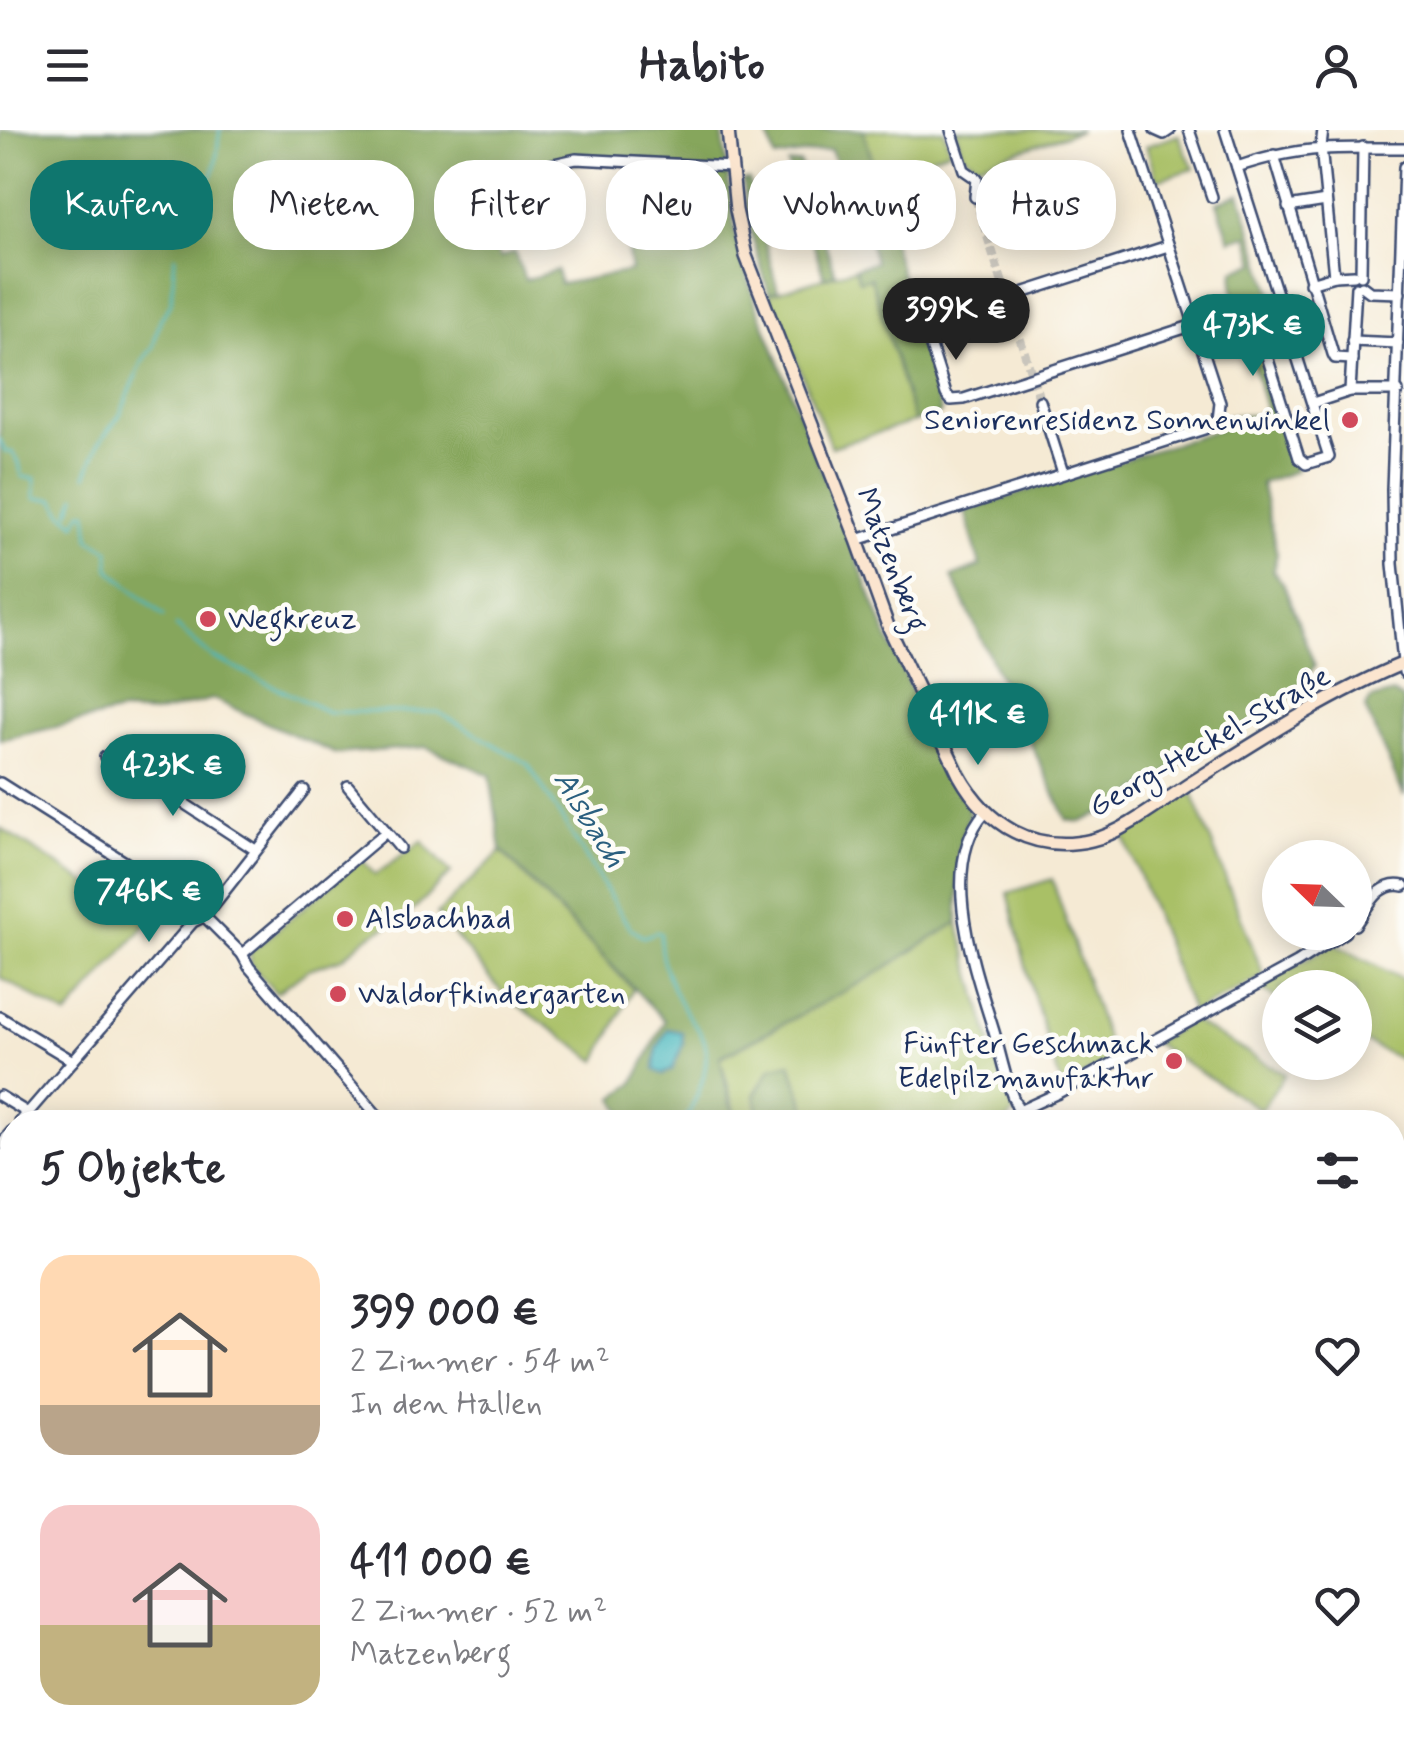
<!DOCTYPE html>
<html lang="de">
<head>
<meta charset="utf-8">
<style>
  body { margin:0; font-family:Mynerve,sans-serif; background:#f7f7f7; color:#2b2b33; height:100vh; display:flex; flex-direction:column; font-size:38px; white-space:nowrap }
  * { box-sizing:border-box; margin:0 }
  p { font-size:32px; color:#7c7c81 }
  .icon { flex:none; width:55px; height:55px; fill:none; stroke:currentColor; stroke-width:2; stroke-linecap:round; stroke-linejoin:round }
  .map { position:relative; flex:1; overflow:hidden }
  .drawer { position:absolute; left:0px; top:980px; width:1405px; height:642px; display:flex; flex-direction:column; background:#fff; border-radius:40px 40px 0 0; box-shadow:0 5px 25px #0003 }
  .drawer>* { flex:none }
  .top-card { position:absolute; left:30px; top:30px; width:1345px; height:90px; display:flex; gap:20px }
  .needle { width:65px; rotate:293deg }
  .fabs { position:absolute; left:1262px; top:710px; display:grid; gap:20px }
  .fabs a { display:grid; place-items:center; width:110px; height:110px; border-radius:50%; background:#fff; box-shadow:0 5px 25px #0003; font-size:50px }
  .price { position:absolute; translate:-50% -85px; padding:0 22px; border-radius:35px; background:#0f766e; color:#fff; font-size:32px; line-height:65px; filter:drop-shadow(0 2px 5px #0008) }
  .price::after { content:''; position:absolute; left:50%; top:60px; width:30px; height:22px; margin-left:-15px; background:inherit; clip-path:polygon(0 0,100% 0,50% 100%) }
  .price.active { background:#222; color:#fff }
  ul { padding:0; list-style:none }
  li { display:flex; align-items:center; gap:30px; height:250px; padding:0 40px }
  li span { display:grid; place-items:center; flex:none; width:280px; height:200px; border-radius:30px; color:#555 }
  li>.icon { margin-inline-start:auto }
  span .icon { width:120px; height:120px; fill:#fffc; stroke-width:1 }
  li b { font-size:42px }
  h2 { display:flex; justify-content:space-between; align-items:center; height:120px; padding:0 40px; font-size:42px }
  .tag { padding:0 35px; border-radius:40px; background:#fff; box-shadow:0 5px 25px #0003; font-size:35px; line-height:90px }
  .tag.active { background:#0f766e; color:#fff }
  header { display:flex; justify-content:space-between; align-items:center; height:130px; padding:0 40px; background:#fff; font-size:45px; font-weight:700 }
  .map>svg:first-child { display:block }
  .green { fill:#a9c066; stroke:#627862; stroke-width:2.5 }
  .forest { fill:#86a65b; stroke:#506a5c; stroke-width:2.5; fill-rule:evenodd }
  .water { fill:#47b7bd; stroke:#31738e; stroke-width:2.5 }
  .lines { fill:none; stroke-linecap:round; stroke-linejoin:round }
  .stream { stroke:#47b7bd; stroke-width:2.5 }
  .street-tunnel { stroke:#c9c5bc; stroke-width:9; stroke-dasharray:9 4.5; stroke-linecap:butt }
  .street-casing { stroke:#3c4b70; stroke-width:14 }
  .secondary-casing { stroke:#3c4b70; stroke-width:16 }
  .street { stroke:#fff; stroke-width:9 }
  .secondary { stroke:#fbe5cf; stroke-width:11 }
  .rail { stroke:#1b2f5e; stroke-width:2.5 }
  .poi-dot { fill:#d1495b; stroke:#fdfcf7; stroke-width:4 }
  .labels { text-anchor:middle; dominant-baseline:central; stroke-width:9; stroke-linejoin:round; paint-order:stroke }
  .poi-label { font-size:30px; fill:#1b2f5e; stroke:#fdfcf7; text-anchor:start }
  .street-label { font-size:30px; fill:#1b2f5e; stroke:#fdfcf7 }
  .water-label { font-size:32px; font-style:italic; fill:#2a5f7f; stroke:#fdfcf7 }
</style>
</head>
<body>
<header><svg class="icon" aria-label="menu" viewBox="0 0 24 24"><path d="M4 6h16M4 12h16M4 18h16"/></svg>Habito<svg class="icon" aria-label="person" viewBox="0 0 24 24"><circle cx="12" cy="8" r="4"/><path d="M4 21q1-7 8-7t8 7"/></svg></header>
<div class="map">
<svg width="1404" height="1621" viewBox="0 0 1404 1621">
  <rect width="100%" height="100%" fill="#fdfcf7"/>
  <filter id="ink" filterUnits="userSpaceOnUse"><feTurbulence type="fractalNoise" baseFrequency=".01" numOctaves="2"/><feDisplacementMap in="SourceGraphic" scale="20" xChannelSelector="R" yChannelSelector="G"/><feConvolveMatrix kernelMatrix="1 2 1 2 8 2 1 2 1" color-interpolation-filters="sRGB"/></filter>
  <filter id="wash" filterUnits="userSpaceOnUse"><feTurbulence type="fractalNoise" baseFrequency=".0048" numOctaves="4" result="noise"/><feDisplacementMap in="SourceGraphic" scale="40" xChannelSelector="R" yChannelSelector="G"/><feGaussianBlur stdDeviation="2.25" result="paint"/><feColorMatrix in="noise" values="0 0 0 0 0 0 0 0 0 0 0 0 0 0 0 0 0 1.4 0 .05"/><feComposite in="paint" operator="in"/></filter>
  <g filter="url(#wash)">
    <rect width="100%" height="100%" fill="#f5ead4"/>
    <g class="green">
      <polygon points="863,0 944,0 950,20 905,35 906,39 900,42 903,51 909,49 911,55 883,65"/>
      <polygon points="955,0 1081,0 978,34 963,24"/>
      <polygon points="1178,5 1194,39 1157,50 1146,16"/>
      <polygon points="867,135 914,292 831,317 790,215 785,213 769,164"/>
      <polygon points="1192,663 1264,846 1192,883 1123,703"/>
      <polygon points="0,698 148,792 67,886 0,847"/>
      <polygon points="422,711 451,743 408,785 363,810 343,828 309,839 276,863 251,835 250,822 362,729 375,745"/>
      <polygon points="501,721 633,859 597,931 505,866 437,784"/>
      <polygon points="1052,749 1113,929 1062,958 1031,857 1008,763"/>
      <polygon points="958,792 993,921 1014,983 1006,992 811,992 790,933 771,939 755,963 760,992 738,992 720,928 871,847"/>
      <polygon points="1334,814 1404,850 1404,931 1355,907 1355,858 1280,858 1280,870 1257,858"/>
      <polygon points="1192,891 1285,944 1261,980 1154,913"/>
      <polygon points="0,1214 10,1220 3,1232 12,1238 12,1291 0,1285"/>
      <polygon points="232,1610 546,1610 564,1621 229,1621"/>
      <polygon points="1166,1610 1294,1610 1298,1621 1170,1621"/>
    </g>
    <g class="forest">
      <path d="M0,0H722L736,109L756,174L885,501L941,627L968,677L969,685L959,719L958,792L871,847L720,927L730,973L738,992H618L625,987L614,968L633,954L665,891L501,720L490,645L426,617L336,624L213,569L155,584L121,582L0,610ZM588,32L646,35L665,112L628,122L631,141L560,154L557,140L525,150L515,122L500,128L471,65L549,37Z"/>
      <polygon points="783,0 863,0 883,65 879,67 883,78 871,75 863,77 844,59 831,20 775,28 768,6"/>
      <polygon points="800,33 835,144 824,148 788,34"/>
      <polygon points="749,50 778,161 769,164 753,110 743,51"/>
      <path d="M1240,63L1274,171L1254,178L1251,190L1296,341L1261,353L1277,424L1273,441L1283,453L1315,536L1285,573L1188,629L1111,679L1081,692L1067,690L952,447L980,436L965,381L1226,297L1224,287C1241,281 1247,290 1266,282L1233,158L1234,140L1256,133L1248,105L1230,110L1217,73Z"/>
      <polygon points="884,83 941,283 914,292 871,148 859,151 855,138 875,132 865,97 877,93"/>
      <polygon points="1393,563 1403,570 1404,666 1365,578 1371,569"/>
      <polygon points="790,933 811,992 760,992 755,964 771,938"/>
      <polygon points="1396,1463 1404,1465 1404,1594 1393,1608 1392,1464"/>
    </g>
    <polygon class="water" points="668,899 682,902 683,914 672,940 663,944 655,940 657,919"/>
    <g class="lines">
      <g class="stream">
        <path d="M184,106L190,97L198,60C221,46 215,24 220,0"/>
        <polyline points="0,309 5,322 12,322 19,333 22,347 35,348 35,368 54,369 62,382 76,394 82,382 87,382 90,409 109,420 109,439 164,486"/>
        <polyline points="86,346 99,313 120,285 143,230 153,217 160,190 171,173 175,126"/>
        <polyline points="69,383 76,366"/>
        <path d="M176,496L212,527L328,582H438L528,634L629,797L643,807L657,802L661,804C657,827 672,858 683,878C690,892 705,902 706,919C708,943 697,967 687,987L688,992"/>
        <polyline points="1392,1491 1404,1495"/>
      </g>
    </g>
  </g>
  <g filter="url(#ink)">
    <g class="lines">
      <polyline class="street-tunnel" points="975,67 1040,271"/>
      <defs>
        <g id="street">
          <polyline points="951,0 964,40 977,49 975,67"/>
          <polyline points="1155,0 1164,4 1170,0"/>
          <polyline points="1189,0 1212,67"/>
          <polyline points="1225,0 1329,327 1306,334 1299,328 1255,188 1259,181 1281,175"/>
          <polyline points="1323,0 1321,17 1334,146"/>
          <polyline points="1274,25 1333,224 1335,228 1352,229"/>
          <path d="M1237,37C1301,15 1338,18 1404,18"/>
          <polyline points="1404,37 1392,359 1393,434 1404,542"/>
          <polyline points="467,64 531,39 576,29 732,37"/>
          <polyline points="1288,77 1326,71"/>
          <polyline points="1168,116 932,192 926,201 946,264 951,270 964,269 1194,195"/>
          <polyline points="1361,145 1363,17"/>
          <polyline points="1310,153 1334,146 1354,145"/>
          <polyline points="1362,156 1370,162 1400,163"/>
          <polyline points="1288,197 1320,186"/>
          <polyline points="1352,211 1398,213"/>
          <polyline points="1350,261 1356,157"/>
          <polyline points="1040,271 1063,343"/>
          <polyline points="1313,273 1350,261 1398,261"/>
          <polyline points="857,410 1204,299 1218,290 1220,273 1131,0"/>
          <polyline points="105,627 116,629 254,719"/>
          <polyline points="0,653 193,775 242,824 249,837 383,992"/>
          <polyline points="348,656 400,718"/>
          <path d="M985,682C936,738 976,842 995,905C1003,934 1009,967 1025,992"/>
          <path d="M1355,795C1368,778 1378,750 1404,756"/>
          <polyline points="242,824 386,702"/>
          <polyline points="0,887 73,931"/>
          <polyline points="0,966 28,983"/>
          <polyline points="1019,981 1056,964 1297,833 1345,802"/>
          <polyline points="20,992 193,792 205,786 304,660"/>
          <polyline points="135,992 142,984 153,992"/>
          <polyline points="0,1015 12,1001"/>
          <polyline points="0,1150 12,1134"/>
          <polyline points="1392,1177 1404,1169"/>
          <polyline points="1392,1293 1404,1302"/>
          <polyline points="0,1416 12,1418"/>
          <polyline points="1403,1460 1404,1460"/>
          <polyline points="0,1562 13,1621"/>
          <polyline points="100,1610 103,1621"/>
          <polyline points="151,1610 154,1621"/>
          <polyline points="225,1610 227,1611"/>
          <polyline points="1088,1610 1102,1621"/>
          <polyline points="620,1616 624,1610"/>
          <polyline points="912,1621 914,1610"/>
        </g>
        <g id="secondary">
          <path d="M728,0L736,80L746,126L857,410L888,496L959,645C987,695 1033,724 1092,710C1123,703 1163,671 1191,653C1259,610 1329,564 1404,533"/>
          <polyline points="0,1179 12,1187"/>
          <polyline points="738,1610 757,1621"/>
        </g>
      </defs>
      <use href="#street" class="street-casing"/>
      <use href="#secondary" class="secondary-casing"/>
      <use href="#street" class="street"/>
      <use href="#secondary" class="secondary"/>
      <polyline class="rail" points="1385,1621 1404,1598"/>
    </g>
  </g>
  <g class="poi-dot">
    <circle cx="1350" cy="290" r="10"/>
    <circle cx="208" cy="489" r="10"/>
    <circle cx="345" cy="789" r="10"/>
    <circle cx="338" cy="864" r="10"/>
    <circle cx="1174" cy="931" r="10"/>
  </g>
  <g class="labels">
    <g class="poi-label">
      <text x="1330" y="290" text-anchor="end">Seniorenresidenz Sonnenwinkel</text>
      <text x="228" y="489">Wegkreuz</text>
      <text x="365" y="789">Alsbachbad</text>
      <text x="358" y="864">Waldorfkindergarten</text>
      <text x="1154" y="914" text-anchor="end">Fünfter Geschmack<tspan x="1154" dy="34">Edelpilzmanufaktur</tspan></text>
    </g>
    <g class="street-label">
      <text transform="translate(891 430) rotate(69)">Matzenberg</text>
      <text transform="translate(1210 612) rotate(-30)">Georg-Heckel-Straße</text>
    </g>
    <g class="water-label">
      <text transform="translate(589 689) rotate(58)">Alsbach</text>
    </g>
  </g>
</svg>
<div class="fabs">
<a><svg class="needle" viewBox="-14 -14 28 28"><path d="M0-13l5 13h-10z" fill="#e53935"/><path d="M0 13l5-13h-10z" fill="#7c7c81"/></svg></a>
<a><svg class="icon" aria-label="layers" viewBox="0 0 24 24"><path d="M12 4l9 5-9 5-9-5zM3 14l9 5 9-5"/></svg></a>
</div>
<b class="price active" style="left:956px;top:233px">399K €</b>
<b class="price" style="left:1253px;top:249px">473K €</b>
<b class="price" style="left:978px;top:638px">411K €</b>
<b class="price" style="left:173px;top:689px">423K €</b>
<b class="price" style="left:149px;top:815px">746K €</b>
<div class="top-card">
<a class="tag active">Kaufen</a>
<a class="tag">Mieten</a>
<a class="tag">Filter</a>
<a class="tag">Neu</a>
<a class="tag">Wohnung</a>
<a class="tag">Haus</a>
</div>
<section class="drawer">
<h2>5 Objekte<svg class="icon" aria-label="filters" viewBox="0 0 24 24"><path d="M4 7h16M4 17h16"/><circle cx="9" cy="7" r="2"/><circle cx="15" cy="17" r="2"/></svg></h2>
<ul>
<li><span style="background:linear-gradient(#ffd9b3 75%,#b9a48a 0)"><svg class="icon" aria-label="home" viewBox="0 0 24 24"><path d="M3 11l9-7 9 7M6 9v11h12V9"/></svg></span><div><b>399 000 €</b><p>2 Zimmer · 54 m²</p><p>In den Hallen</p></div><svg class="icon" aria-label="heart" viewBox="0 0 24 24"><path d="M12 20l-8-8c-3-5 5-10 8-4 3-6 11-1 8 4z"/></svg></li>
<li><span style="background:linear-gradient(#f6c9c9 60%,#c2b280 0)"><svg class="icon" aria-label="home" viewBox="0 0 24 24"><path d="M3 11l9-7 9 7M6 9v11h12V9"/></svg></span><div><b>411 000 €</b><p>2 Zimmer · 52 m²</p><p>Matzenberg</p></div><svg class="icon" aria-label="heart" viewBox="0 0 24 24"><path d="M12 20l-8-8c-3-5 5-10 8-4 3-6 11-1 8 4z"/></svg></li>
</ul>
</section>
</div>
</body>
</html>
